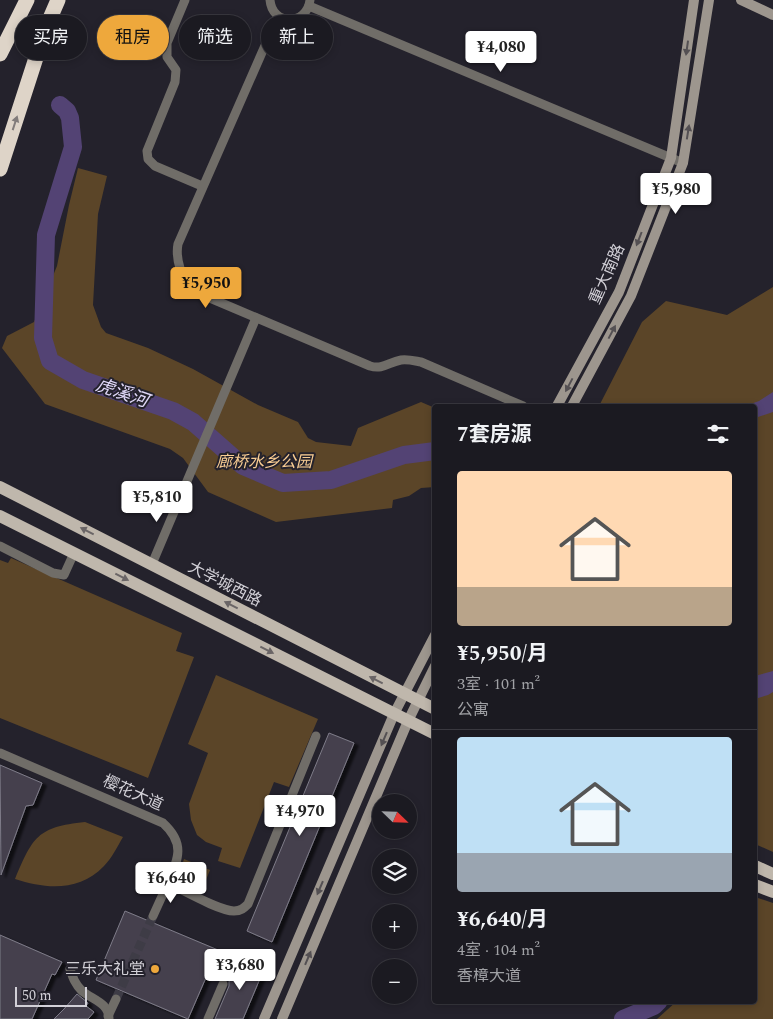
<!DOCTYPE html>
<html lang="zh">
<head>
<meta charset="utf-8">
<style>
  body { margin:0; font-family:Spectral,"Noto Sans SC",serif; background:#28272e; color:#f1f3f6; height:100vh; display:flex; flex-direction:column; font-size:19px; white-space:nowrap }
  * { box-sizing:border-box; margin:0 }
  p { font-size:16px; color:#a0a1a5 }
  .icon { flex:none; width:28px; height:28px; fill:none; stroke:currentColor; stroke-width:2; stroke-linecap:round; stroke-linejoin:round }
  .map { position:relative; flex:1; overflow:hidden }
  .drawer { position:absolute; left:432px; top:404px; width:325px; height:600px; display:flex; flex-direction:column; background:#1b1a21; border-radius:5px; box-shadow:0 2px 8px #0003,0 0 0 1px #39383f }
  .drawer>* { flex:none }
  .banner { position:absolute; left:15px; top:15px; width:342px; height:45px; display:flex; gap:10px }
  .needle { width:32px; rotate:113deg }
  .buttons { position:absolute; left:372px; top:794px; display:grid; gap:10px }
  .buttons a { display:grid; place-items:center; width:45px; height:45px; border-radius:50%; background:#1b1a21; box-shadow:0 2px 8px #0003,0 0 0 1px #39383f; font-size:25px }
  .scale { position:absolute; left:15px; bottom:12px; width:72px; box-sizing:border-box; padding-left:5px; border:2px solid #d2d0d7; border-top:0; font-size:14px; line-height:18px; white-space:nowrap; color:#d2d0d7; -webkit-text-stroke:4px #24222c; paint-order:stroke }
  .price { position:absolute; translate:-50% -42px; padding:0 11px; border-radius:5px; background:#fff; color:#222; font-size:16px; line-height:32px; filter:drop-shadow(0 1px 2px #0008) }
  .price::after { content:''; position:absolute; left:50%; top:30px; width:15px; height:11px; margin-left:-8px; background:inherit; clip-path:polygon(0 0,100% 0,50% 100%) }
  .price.selected { background:#eea83c; color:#111 }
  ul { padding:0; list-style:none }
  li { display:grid; align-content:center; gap:10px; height:265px; padding:0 25px }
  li+li { border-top:1px solid #39383f }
  li span { display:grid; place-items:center; height:155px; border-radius:5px; color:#555 }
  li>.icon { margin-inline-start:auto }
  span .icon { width:90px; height:90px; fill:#fffc; stroke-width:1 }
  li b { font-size:21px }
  h2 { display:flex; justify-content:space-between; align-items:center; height:60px; padding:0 25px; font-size:21px }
  .tag { padding:0 18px; border-radius:22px; background:#1b1a21; box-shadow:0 2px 8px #0003,0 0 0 1px #39383f; font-size:18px; line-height:45px }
  .tag.selected { background:#eea83c; color:#111 }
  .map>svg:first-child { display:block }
  .green { fill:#5b4528 }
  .water { fill:#534374 }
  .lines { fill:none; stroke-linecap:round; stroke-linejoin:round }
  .river { stroke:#534374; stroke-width:18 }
  .building { fill:#44414d; stroke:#7f7c89; filter:url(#shadow) }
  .street-tunnel { stroke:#3e3c46; stroke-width:9; stroke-dasharray:9 4.5; stroke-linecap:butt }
  .street { stroke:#706d68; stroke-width:9 }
  .secondary { stroke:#9d968e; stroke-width:10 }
  .primary { stroke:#bfb7ac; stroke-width:12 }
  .highway { stroke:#ded4c8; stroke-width:15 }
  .oneway { fill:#545053 }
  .oneway2 { fill:#817b7a }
  .oneway3 { fill:#6a6566 }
  .poi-dot { fill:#eea83c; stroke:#24222c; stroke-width:2 }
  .labels { text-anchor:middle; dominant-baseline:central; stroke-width:4; stroke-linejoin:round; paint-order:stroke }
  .street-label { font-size:16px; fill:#d2d0d7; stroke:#24222c }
  .park-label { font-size:16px; font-style:italic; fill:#f9cd93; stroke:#24222c }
  .poi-label { font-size:16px; fill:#d2d0d7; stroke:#24222c; text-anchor:end }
  .water-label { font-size:18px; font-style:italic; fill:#e0d8f8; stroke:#24222c }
</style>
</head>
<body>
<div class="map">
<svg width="773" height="1019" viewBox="0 0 773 1019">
  <defs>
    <filter id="shadow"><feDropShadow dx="4.5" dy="2.5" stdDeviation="1" flood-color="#0009"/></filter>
  </defs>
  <rect width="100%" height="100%" fill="#24222c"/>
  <g class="green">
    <polygon points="78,168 107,176 98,214 93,305 101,327 106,333 148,348 193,369 258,405 298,422 308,438 316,442 351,446 358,428 421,402 435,408 435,487 421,488 409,496 393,500 392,508 276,522 208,492 183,458 170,449 45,404 2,348 7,336 34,322 57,266 69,205"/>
    <polygon points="773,287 773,852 755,844 755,406 599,406 642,322 666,301 727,315"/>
    <polygon points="11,558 182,633 176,651 194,657 148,778 0,718 0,560 8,563"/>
    <polygon points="216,675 318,719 289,787 274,782 240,868 218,861 222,848 206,842 197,835 191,820 189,804 208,753 188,744"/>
    <path d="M85,822L123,837C117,847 112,858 104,866C79,892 46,889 15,879C33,837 37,827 85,822Z"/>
    <path d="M184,859L210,870L200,895L185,890C180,879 180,870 184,859Z"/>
    <polygon points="755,897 773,903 773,1019 657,1019 677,1001 755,1001"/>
  </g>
  <g class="water">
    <polygon points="773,392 773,412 755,418 755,406 745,406 759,401"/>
    <polygon points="773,671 773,692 768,695 755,699 755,676"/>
  </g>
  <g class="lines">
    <g class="river">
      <polyline points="60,105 67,111 70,118 73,147 46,235 43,338 50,361 83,380 173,411 193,422 243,466 283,483 331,480 404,455 435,451"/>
      <polyline points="623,1019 654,1006 659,1001"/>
    </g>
  </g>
  <g class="building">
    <polygon points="329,733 354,743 272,942 247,931"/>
    <polygon points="0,765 42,783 33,805 26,806 1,875"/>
    <polygon points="125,911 218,950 188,1019 96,980"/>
    <polygon points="0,935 62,962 55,975 52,974 32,1019 0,1019"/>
    <polygon points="238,958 264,969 243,1019 215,1019 229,986 229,982"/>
    <polygon points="77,994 88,1003 86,1006 94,1012 88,1019 54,1019 64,1009"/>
  </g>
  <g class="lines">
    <polyline class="street-tunnel" points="116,999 153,916"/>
    <g class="street">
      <polyline points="185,0 167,43 167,57 176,70 175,82 147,151 148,159 155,166 202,186"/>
      <path d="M270,0C272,26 307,26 310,0"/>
      <polyline points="309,6 683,163"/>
      <path d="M278,16L178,244C175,259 182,278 191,290L370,366C383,370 389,362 401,360C408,359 415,361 421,362L523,406"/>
      <polyline points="0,546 53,573 64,575 74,553"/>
      <polyline points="152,564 256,318"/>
      <path d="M0,753L163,823C185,843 179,858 168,883C183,890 219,911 234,911C241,911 244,908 248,904L316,736"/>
      <polyline points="153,916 168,883"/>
      <path d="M70,969C73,978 75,984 82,991C93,1000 109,1003 109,1019"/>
      <polyline points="108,1016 116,999"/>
      <polyline points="208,1019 223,984"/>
    </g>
    <g class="secondary">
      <polyline points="741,0 773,15"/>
      <polyline points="557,406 619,292 671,158 694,0"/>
      <polyline points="572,406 631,296 683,163 709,0"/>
      <polyline points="264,1019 394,714 435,635"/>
      <polyline points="282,1019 408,721 435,666"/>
    </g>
    <g class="primary">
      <polyline points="0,487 435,709"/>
      <polyline points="0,516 435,734"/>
      <polyline points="755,866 773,874"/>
      <polyline points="755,885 773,892"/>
    </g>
    <g class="highway">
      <polyline points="0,54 27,0"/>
      <polyline points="0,169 45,30 58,0"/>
    </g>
  </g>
  <defs><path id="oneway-solid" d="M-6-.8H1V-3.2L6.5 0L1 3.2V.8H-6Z" transform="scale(1.25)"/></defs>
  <g class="oneway">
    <use href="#oneway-solid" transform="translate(687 48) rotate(98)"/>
    <use href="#oneway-solid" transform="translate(688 132) rotate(-81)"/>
    <use href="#oneway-solid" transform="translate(639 239) rotate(111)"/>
    <use href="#oneway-solid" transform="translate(612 332) rotate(-62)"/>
    <use href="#oneway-solid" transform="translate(569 385) rotate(118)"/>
    <use href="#oneway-solid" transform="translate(384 739) rotate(113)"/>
    <use href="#oneway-solid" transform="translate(320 888) rotate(113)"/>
    <use href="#oneway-solid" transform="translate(308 958) rotate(-67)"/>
  </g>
  <use class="oneway2" href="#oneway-solid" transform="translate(15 123) rotate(-72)"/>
  <g class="oneway3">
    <use href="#oneway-solid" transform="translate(87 531) rotate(-153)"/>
    <use href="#oneway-solid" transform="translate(122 577) rotate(27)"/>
    <use href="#oneway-solid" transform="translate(231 605) rotate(-153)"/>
    <use href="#oneway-solid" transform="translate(267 650) rotate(27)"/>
    <use href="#oneway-solid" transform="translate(376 680) rotate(-153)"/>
  </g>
  <circle class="poi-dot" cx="155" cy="969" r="5"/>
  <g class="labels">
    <g class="street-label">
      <text transform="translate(607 274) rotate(-66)">重大南路</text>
      <text transform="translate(225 584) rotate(27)">大学城西路</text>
      <text transform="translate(133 793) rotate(24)">樱花大道</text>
    </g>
    <g class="park-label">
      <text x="264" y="462">廊桥水乡公园</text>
    </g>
    <g class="poi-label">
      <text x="145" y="969">三乐大礼堂</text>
    </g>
    <g class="water-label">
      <text transform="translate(122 393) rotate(19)">虎溪河</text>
    </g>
  </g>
</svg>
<div class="buttons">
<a><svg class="needle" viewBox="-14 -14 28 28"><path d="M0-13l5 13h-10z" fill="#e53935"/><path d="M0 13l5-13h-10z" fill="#a0a1a5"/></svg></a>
<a><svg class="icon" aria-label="layers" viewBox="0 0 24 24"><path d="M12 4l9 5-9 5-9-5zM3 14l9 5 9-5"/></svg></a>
<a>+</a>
<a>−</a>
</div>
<div class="scale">50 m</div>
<b class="price" style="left:501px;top:73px">¥4,080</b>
<b class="price" style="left:676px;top:215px">¥5,980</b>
<b class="price selected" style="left:206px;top:309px">¥5,950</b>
<b class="price" style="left:157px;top:523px">¥5,810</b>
<b class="price" style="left:300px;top:837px">¥4,970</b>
<b class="price" style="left:171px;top:904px">¥6,640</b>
<b class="price" style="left:240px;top:991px">¥3,680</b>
<div class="banner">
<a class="tag">买房</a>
<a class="tag selected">租房</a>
<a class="tag">筛选</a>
<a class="tag">新上</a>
</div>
<section class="drawer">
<h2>7套房源<svg class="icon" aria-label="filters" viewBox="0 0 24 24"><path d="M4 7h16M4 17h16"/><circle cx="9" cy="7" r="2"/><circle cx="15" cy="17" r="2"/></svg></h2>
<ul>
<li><span style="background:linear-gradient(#ffd9b3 75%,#b9a48a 0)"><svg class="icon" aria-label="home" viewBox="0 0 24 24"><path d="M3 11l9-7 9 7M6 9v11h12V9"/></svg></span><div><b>¥5,950/月</b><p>3室 · 101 m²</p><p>公寓</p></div></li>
<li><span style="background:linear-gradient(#bfe0f5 75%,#9aa5b1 0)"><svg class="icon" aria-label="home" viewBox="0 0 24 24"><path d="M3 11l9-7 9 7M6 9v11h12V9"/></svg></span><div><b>¥6,640/月</b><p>4室 · 104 m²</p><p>香樟大道</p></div></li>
</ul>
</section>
</div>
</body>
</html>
